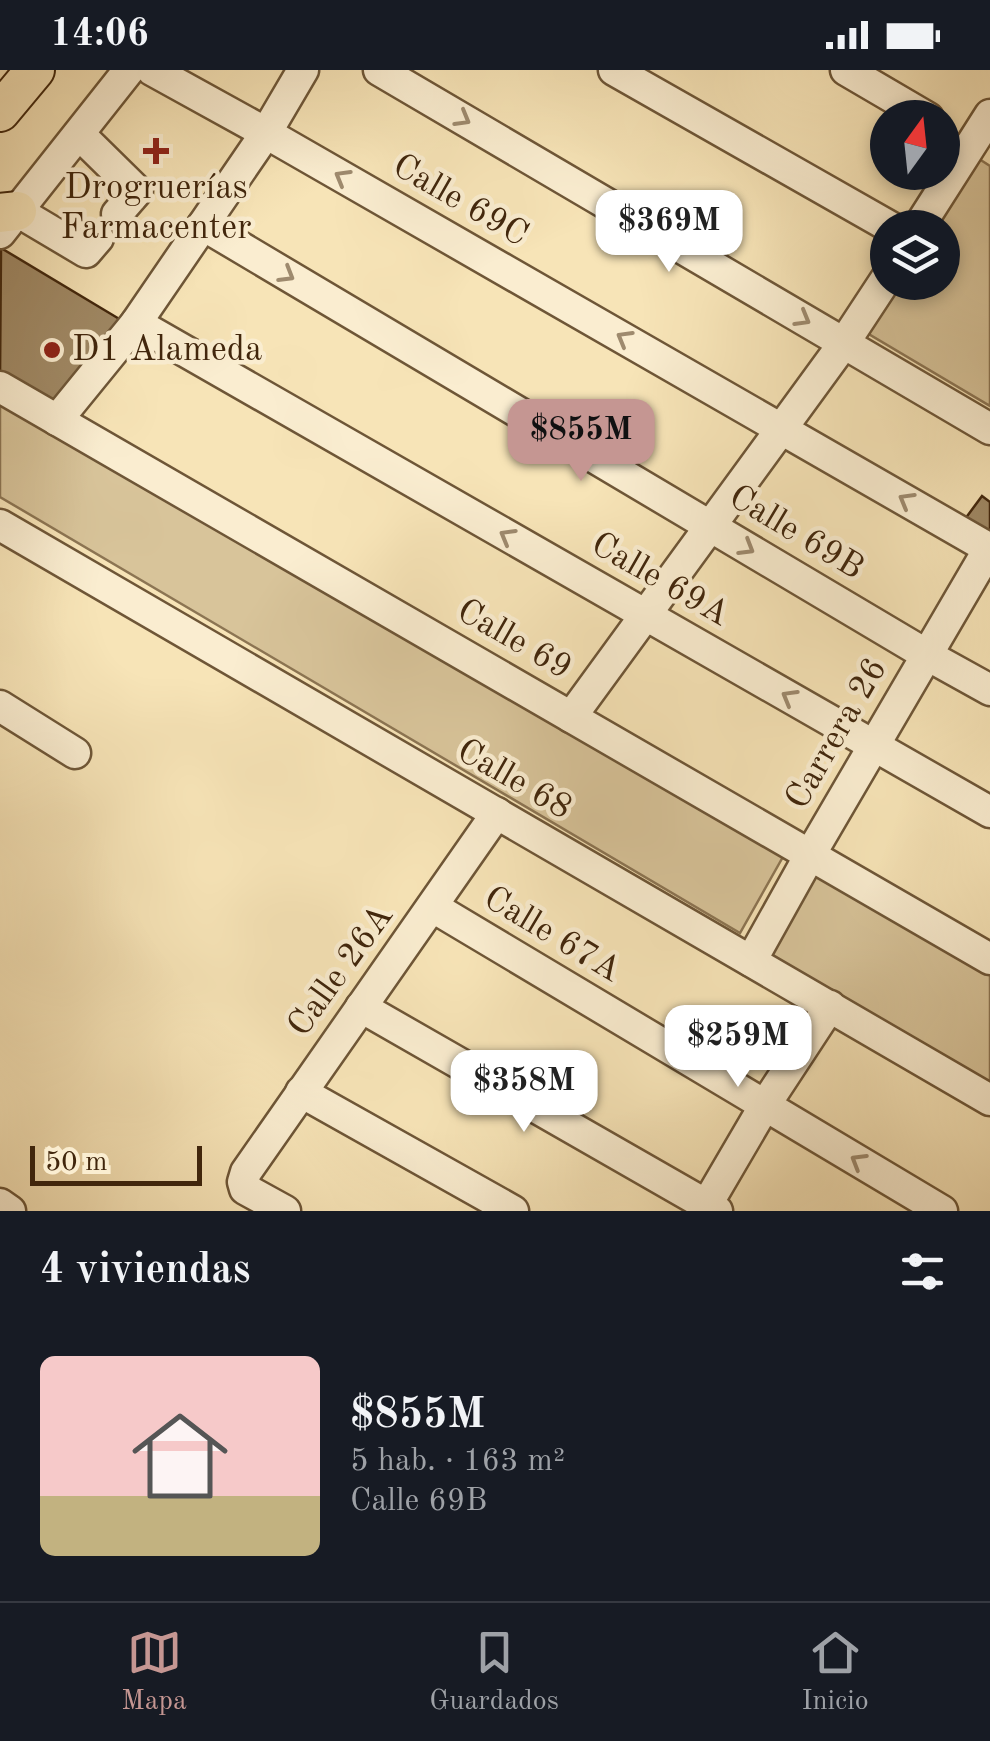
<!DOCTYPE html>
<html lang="es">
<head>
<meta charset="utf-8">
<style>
  body { margin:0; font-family:"Old Standard TT",serif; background:#20242c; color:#f1f3f6; height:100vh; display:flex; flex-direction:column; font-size:38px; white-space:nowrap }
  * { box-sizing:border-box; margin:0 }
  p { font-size:32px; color:#9ea1a6 }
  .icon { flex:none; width:55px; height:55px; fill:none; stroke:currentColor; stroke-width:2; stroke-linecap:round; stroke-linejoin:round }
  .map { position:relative; height:1141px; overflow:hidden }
  .details { display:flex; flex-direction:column; background:#171b24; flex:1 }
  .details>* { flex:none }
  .needle { width:65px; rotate:15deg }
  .tools { position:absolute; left:870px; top:30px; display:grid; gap:20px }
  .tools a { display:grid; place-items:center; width:90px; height:90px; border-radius:50%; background:#171b24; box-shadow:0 5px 15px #0003; font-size:50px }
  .scale { position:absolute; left:30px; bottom:25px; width:172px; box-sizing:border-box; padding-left:10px; border:5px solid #41260c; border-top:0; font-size:28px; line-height:35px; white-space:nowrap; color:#41260c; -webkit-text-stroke:8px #faedd0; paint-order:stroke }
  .price { position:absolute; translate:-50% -85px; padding:0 22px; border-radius:20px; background:#fff; color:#222; font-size:32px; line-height:65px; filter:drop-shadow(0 2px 5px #0008) }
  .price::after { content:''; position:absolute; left:50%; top:60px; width:30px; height:22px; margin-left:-15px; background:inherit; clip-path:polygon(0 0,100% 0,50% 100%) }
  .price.active { background:#c59692; color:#111 }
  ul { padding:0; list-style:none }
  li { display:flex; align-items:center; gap:30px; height:250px; padding:0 40px }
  li span { display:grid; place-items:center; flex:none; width:280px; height:200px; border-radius:15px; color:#555 }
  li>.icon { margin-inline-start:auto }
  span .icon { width:120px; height:120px; fill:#fffc; stroke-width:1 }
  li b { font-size:42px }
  h2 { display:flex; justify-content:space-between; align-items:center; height:120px; padding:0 40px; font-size:42px }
  .status { display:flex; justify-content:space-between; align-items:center; height:70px; padding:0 50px; background:#171b24; direction:ltr }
  .status svg { height:28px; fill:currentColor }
  .tab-bar { display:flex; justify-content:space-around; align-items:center; height:140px; border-top:2px solid #363941; background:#171b24; font-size:28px; color:#9ea1a6 }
  .tab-bar a { display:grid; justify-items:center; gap:5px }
  .tab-bar .active { color:#c59692 }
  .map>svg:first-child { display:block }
  .green { fill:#d8c49a; stroke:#8c7553; stroke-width:2.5 }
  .shadow { fill:#0003 }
  .building { fill:#a08965; stroke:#41260c; stroke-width:2.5 }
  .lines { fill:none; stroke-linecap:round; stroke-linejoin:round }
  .minor-casing { stroke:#6e5637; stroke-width:35 }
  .major-casing { stroke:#41260c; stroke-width:42 }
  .minor { stroke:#faedd0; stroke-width:30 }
  .major { stroke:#f7e4b7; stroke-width:38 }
  .oneway { stroke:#9e8a6e }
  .poi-dot { fill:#8f2418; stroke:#faedd0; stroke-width:4 }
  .labels { text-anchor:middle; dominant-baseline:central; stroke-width:9; stroke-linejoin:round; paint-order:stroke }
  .poi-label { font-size:35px; fill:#41260c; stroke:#faedd0 }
  .street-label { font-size:35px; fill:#41260c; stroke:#faedd0 }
</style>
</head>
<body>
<div class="status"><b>14:06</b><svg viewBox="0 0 49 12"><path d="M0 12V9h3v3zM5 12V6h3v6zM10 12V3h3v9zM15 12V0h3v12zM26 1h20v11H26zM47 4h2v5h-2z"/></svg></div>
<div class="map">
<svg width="990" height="1141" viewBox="0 0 990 1141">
  <rect width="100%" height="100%" fill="#f7e4b7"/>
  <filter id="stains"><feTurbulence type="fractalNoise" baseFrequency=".002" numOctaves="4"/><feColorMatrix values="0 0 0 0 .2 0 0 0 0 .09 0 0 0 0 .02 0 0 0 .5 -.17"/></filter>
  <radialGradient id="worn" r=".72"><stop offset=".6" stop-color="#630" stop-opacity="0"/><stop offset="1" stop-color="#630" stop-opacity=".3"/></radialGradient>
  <g class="green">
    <polygon points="976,87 990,96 990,336 862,260 893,213 942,212 942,158 929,157"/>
    <polygon points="0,329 784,785 740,863 0,427"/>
    <polygon points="816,802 990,902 990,1018 767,888"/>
  </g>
  <polygon class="shadow" points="2,182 0,311 0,184"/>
  <g class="building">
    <polygon points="1,178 126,253 56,340 0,308"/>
    <polygon points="982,426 990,432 990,462 965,449"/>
  </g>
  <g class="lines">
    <defs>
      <g id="minor">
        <polyline points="152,0 266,63 990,479"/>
        <polyline points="379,0 990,359"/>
        <polyline points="614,0 892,158"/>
        <polyline points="846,0 928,48"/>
        <polyline points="79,64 137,121 117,144"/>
        <polyline points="17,141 86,182 98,168"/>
        <polyline points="203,155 927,585 990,620"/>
        <polyline points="918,158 990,45"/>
        <polyline points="0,163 129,0"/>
        <polyline points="136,253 990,742"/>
        <polyline points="0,317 990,889"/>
        <polyline points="57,350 136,253 266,63 303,0"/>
        <polyline points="0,455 990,1030"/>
        <polyline points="0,636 75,683"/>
        <polyline points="571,647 844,273 888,206"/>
        <polyline points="433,837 942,1141"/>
        <polyline points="751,891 810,785 990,477"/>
        <polyline points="361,937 717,1141"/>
        <polyline points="301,1022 513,1141"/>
        <polyline points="0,1134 10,1141"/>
        <polyline points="285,1141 245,1119 243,1112 246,1102 497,743"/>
        <polyline points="703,1141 765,1035 830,936"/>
      </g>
      <g id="major">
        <polyline points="0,42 35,0"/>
        <polyline points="0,143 17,141"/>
      </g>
    </defs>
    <use href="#minor" class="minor-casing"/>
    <use href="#major" class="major-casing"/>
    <use href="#minor" class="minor"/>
    <use href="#major" class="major"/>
  </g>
  <defs><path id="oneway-chevron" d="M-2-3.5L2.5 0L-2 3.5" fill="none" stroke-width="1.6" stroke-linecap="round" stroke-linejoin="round" transform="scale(2.5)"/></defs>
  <g class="oneway">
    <use href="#oneway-chevron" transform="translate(463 49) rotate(30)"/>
    <use href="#oneway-chevron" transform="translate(342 107) rotate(-150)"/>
    <use href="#oneway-chevron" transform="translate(287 205) rotate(31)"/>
    <use href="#oneway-chevron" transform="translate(803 249) rotate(30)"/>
    <use href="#oneway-chevron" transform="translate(624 268) rotate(-150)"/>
    <use href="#oneway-chevron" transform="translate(906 430) rotate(-150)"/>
    <use href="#oneway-chevron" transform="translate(507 466) rotate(-150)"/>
    <use href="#oneway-chevron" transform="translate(747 478) rotate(31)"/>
    <use href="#oneway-chevron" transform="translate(789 627) rotate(-150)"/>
    <use href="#oneway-chevron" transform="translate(858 1091) rotate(-149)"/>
  </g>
  <g class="poi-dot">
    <path d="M151 66h10v10h10v10h-10v10h-10v-10h-10v-10h10z"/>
    <circle cx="52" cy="280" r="10"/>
  </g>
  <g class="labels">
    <g class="poi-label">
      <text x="156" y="118">Drogruerías<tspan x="156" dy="40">Farmacenter</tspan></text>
      <text x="72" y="280" text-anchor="start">D1 Alameda</text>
    </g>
    <g class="street-label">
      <text transform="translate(460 131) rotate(30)">Calle 69C</text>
      <text transform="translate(796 463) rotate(31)">Calle 69B</text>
      <text transform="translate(660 510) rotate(30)">Calle 69A</text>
      <text transform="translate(514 570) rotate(30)">Calle 69</text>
      <text transform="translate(837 664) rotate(-60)">Carrera 26</text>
      <text transform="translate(514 710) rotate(30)">Calle 68</text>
      <text transform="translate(552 865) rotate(31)">Calle 67A</text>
      <text transform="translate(341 901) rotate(-54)">Calle 26A</text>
    </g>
  </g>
  <rect width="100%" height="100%" filter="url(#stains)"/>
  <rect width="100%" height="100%" fill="url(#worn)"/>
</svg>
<div class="tools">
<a><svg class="needle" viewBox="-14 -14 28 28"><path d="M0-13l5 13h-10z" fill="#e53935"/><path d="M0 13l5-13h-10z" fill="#9ea1a6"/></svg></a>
<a><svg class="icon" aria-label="layers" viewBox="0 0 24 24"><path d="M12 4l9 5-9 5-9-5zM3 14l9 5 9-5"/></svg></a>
</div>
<div class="scale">50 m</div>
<b class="price" style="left:669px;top:205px">$369M</b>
<b class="price active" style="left:581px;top:414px">$855M</b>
<b class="price" style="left:738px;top:1020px">$259M</b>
<b class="price" style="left:524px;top:1065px">$358M</b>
</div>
<section class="details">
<h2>4 viviendas<svg class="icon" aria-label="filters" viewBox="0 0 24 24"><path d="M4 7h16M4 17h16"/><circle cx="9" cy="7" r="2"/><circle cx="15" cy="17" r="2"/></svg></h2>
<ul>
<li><span style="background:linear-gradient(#f6c9c9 70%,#c2b280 0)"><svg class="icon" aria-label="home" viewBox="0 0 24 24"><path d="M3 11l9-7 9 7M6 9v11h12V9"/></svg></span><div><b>$855M</b><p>5 hab. · 163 m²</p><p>Calle 69B</p></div></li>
</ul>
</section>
<nav class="tab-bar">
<a class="active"><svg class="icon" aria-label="map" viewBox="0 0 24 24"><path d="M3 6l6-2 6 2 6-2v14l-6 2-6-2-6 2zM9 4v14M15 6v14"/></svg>Mapa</a>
<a><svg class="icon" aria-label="saved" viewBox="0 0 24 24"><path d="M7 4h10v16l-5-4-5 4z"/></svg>Guardados</a>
<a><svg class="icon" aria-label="home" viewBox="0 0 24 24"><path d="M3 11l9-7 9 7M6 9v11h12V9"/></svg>Inicio</a>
</nav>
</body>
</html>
